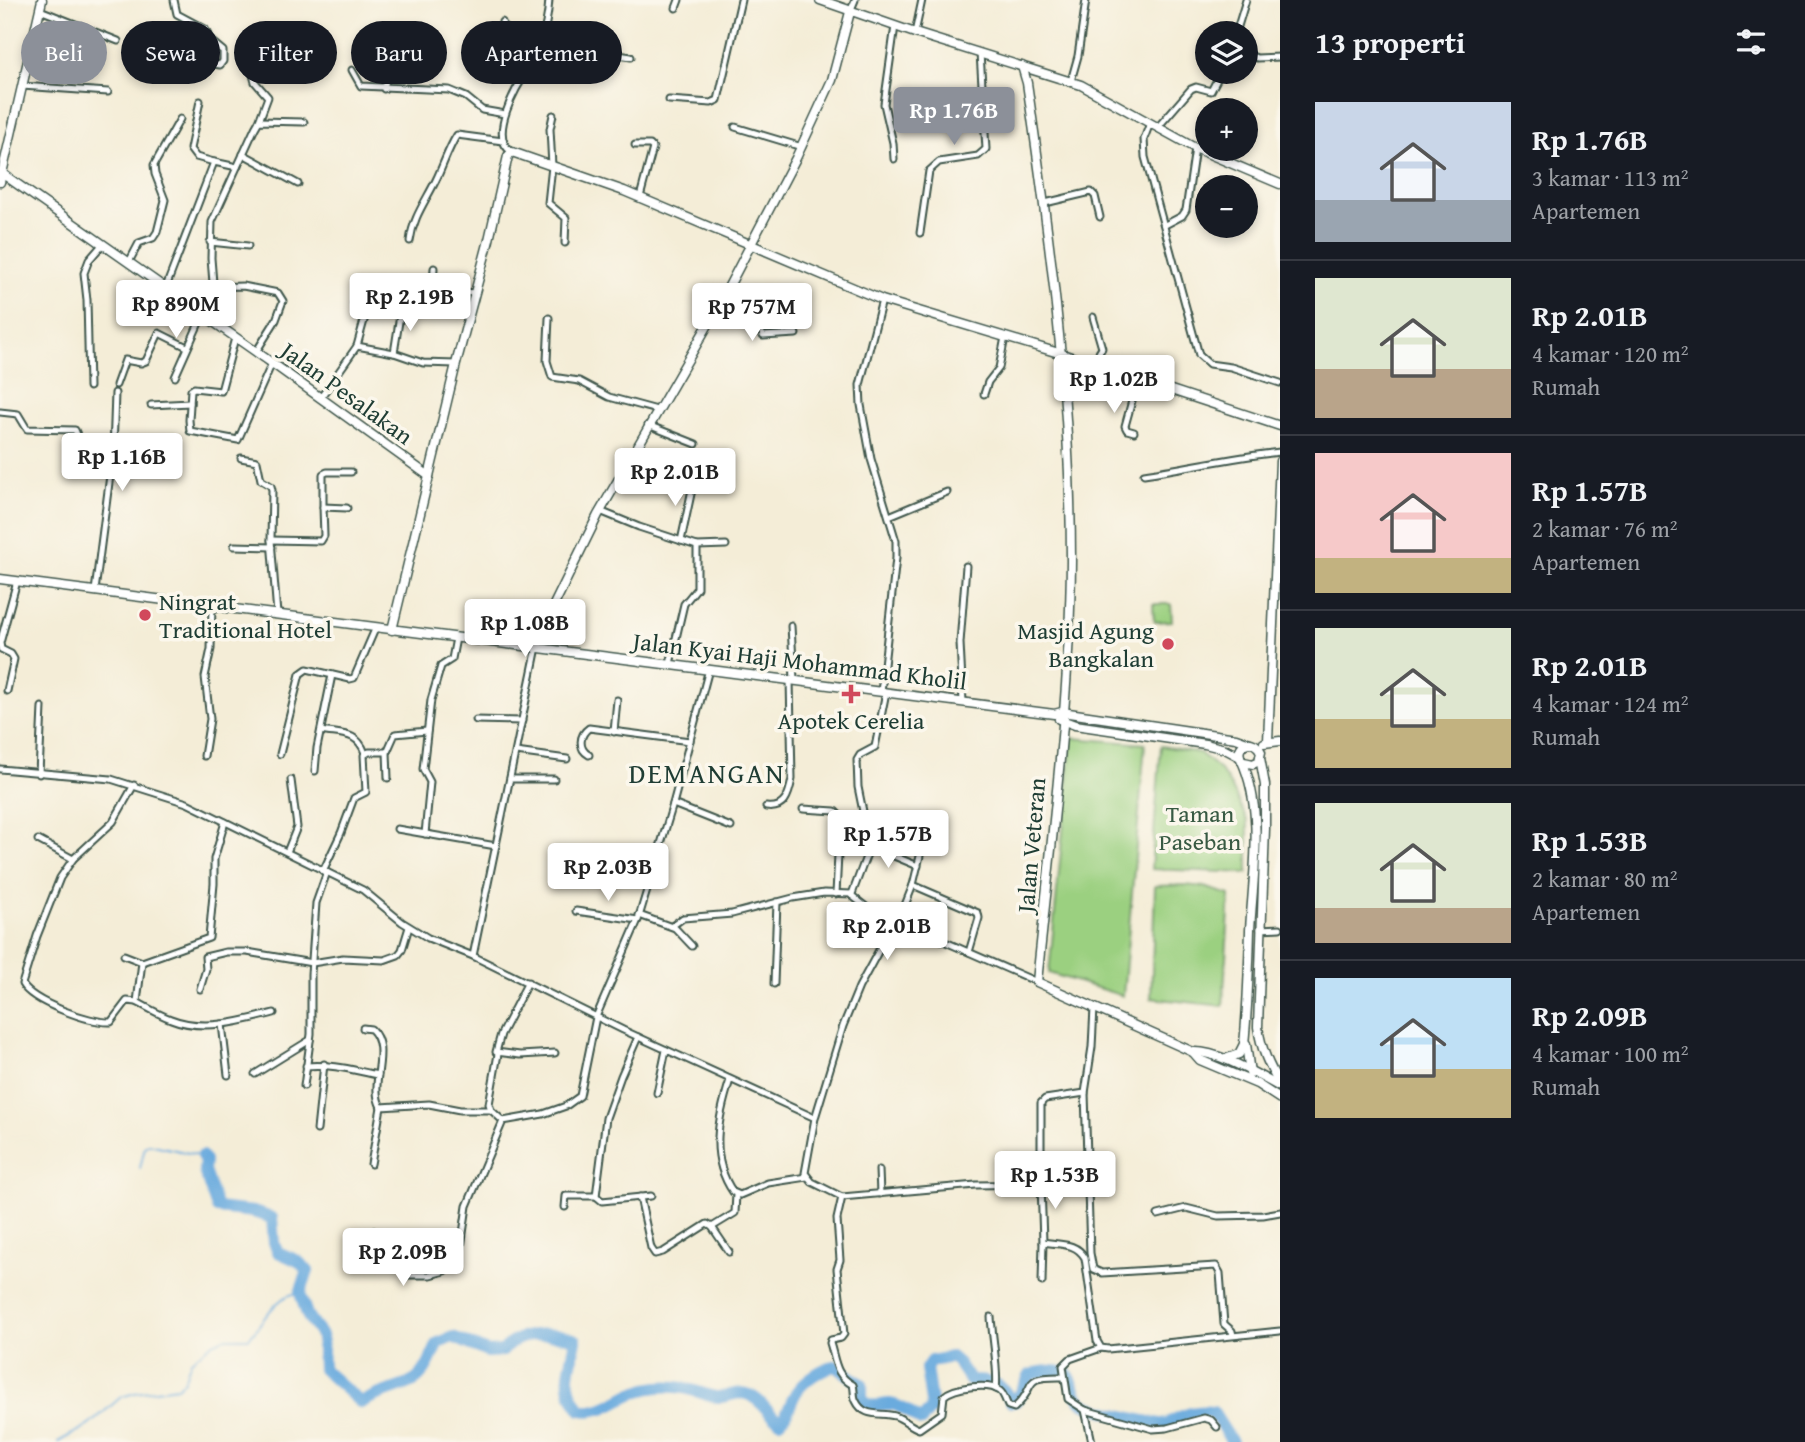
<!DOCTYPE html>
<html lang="id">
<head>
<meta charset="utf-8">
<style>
  body { margin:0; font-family:"Gentium Book Plus",serif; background:#242831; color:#f1f3f6; height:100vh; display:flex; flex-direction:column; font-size:26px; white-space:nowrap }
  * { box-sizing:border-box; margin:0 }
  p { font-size:23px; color:#9ea1a6 }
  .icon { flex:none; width:38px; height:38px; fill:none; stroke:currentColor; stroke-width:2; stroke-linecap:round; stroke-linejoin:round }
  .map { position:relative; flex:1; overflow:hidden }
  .sheet { display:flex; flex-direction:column; background:#171b24; width:525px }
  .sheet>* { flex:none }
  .hud { position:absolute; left:21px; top:21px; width:665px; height:63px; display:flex; gap:14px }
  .fabs { position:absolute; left:1195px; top:21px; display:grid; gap:14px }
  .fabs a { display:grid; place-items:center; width:63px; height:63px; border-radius:50%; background:#171b24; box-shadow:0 4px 10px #0003; font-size:35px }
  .price { position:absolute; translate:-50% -60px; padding:0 16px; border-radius:7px; background:#fff; color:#222; font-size:23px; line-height:46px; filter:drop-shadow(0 2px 4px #0008) }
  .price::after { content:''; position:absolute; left:50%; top:42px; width:21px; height:16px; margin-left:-10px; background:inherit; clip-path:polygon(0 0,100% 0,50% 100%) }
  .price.current { background:#8c9099; color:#fff }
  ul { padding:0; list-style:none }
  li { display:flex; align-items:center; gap:21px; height:175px; padding:0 35px }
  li+li { border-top:2px solid #363941 }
  li span { display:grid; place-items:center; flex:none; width:196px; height:140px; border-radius:0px; color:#555 }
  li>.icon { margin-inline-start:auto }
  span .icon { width:84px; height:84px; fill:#fffc; stroke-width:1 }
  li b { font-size:30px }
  h2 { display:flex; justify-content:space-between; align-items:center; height:84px; padding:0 35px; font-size:30px }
  .pill { padding:0 24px; border-radius:32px; background:#171b24; box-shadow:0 4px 10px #0003; font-size:24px; line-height:63px }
  .pill.current { background:#8c9099; color:#fff }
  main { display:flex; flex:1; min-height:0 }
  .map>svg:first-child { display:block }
  .green { fill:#9bd080; stroke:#5d865a; stroke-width:2 }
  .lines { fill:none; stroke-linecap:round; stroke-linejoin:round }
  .stream { stroke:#6aabde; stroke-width:2 }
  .river { stroke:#6aabde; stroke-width:12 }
  .street-casing { stroke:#3f574c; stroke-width:9 }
  .secondary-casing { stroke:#3f574c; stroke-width:11 }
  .street { stroke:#fff; stroke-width:5 }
  .secondary { stroke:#fff; stroke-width:8 }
  .poi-dot { fill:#d1495b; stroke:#fbf7ec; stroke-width:2.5 }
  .labels { text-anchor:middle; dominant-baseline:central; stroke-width:7; stroke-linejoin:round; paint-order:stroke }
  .street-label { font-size:24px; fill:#1f3d34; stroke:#fbf7ec }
  .poi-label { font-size:24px; fill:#1f3d34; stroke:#fbf7ec; text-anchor:start }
  .park-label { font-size:24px; fill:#385a43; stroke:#fbf7ec }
  .quarter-label { font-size:28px; letter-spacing:2px; fill:#1f3d34; stroke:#fbf7ec }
</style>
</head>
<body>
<main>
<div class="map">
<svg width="1280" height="1442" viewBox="0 0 1280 1442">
  <rect width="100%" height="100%" fill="#fbf7ec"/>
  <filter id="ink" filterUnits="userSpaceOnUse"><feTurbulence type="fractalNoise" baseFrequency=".0143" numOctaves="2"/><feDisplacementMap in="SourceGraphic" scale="14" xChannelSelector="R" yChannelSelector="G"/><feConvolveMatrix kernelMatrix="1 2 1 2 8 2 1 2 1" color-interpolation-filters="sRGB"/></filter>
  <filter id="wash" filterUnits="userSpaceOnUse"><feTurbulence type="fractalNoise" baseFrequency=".00686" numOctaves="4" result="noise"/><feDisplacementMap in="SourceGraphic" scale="28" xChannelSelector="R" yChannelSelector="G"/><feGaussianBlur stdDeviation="1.57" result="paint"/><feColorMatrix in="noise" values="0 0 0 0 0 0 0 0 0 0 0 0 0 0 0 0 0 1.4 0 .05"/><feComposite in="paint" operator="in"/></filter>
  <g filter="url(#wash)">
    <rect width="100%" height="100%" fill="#f4edd7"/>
    <g class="green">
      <polygon points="1153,604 1171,604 1172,621 1154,622"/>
      <polygon points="1072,738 1145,744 1123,996 1049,973"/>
      <polygon points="1161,746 1200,753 1221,771 1232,788 1248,822 1248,873 1151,869"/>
      <polygon points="1185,885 1204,887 1230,895 1223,1006 1151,998 1155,886"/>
    </g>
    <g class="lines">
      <g class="stream">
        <polyline points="140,1168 145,1146 149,1144 202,1156"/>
        <path d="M58,1442L89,1425L121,1397L135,1393L177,1387L184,1381L191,1360L213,1343L225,1338H249C263,1322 277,1293 300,1293"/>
      </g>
      <path class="river" d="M202,1156L205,1161L204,1171L217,1208L253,1212L272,1218L274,1243L278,1252L298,1261L308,1271L300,1293L307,1315L322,1337L323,1369L361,1403C378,1392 397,1390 414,1381C426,1374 432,1355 438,1343L453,1337L487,1352L503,1351C517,1331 555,1331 576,1340C571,1370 560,1383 581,1410C600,1414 614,1402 631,1394C653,1385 673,1384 695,1391C703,1393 712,1398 721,1397C731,1396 737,1391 747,1394C762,1399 767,1414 780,1421C790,1413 790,1401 797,1391C805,1380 822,1368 835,1366L862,1384V1399L867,1405C876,1407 882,1404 890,1404C902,1405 911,1415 921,1421L932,1408L926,1368L931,1361L951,1357L958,1363L970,1381C991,1381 1002,1381 1011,1402L1016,1401L1030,1375C1044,1370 1053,1370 1067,1373C1074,1381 1074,1394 1082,1402C1093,1410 1152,1423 1167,1425C1181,1414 1195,1410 1213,1412L1232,1442"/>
    </g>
  </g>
  <g filter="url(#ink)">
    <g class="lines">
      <defs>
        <g id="street">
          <polyline points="174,0 177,14 205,29 211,41 223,51 223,61 220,65 201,62"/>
          <polyline points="676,8 679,0"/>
          <polyline points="40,10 118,41"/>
          <polyline points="850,12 855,0"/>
          <polyline points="502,22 508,39 516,44 583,49 631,57"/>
          <polyline points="915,33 922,0"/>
          <polyline points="1236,33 1246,0"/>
          <polyline points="1246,54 1257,58 1280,57"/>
          <polyline points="352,70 361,86 449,90 466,97 482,110 505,114"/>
          <polyline points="1071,81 1078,56 1086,0"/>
          <polyline points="22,86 108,92"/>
          <polyline points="384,89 388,69 402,32"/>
          <polyline points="669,100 711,103 718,100 741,0"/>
          <polyline points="200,101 190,149 196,157 214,162"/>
          <polyline points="553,115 550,129 552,166 548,203 566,218 565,243"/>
          <polyline points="259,121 268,97 255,82 253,75 257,69 269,65"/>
          <polyline points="1150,123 1144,139 1145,157 1199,355 1209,364 1231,367 1280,383"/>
          <polyline points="735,127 802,147"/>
          <polyline points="1158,127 1191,89 1196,87 1211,91 1221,72"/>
          <polyline points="635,145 650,145 653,148 640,197"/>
          <path d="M512,152C487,137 517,85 529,69C534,62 537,51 540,43C546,29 548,15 549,0"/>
          <polyline points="243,154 298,184"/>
          <polyline points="894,159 893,143 884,104 895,26"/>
          <polyline points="1045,203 1091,192 1095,196 1100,217"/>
          <polyline points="1165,225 1182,216 1186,210 1195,148"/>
          <polyline points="920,233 929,171 939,162 978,156 986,149 980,53"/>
          <path d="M410,241C413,217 426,201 436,180C443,166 448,149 457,135L503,141"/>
          <polyline points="210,242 248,246"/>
          <polyline points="129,262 139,243 153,238 157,232 165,200 155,174 154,165 180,119"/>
          <polyline points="166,287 214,162 237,167"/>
          <polyline points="213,287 243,286 278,293 283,301 276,320 256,352"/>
          <polyline points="434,290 475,293"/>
          <polyline points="354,303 425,310 432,303 434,268"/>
          <polyline points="716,311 759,325 763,336 796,334"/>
          <polyline points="549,318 547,361 552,377 579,381 609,397 657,410"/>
          <polyline points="209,319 213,283 211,258 212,222 255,128 259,121 304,122"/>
          <polyline points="235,338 221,391 194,388 191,390 189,420 190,431 238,440 272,363"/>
          <polyline points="357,346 368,306"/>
          <polyline points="394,353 401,309"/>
          <polyline points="1092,364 1102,348 1093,317"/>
          <polyline points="175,377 203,314"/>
          <polyline points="116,385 125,360 141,363 146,361 159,333 187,347"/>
          <polyline points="89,387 87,300 84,273 89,260 102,245"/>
          <polyline points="984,394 988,382 999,368 1005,337"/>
          <polyline points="321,397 357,346 394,353 423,363 456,364"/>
          <polyline points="151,405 190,403"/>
          <polyline points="0,412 18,414 27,429 75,430 82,446 113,452"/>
          <polyline points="648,425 696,444"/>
          <polyline points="1134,432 1127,430 1125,426 1138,379"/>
          <polyline points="241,458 257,461 261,480 271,486 272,490 271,540 277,614"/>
          <path d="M1144,474C1190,467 1234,457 1280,452"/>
          <polyline points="323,507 323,474 327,472 351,472"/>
          <polyline points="600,511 639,527 697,546 697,588 684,604 670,664"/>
          <polyline points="889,516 947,492"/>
          <polyline points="271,540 321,541 324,536 323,507 347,508"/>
          <polyline points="681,541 694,480"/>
          <polyline points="234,546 272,547"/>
          <polyline points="697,546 726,545"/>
          <polyline points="95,591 113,452 115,393"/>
          <polyline points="791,626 794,679"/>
          <polyline points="7,691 14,659 11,654 1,649 0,643 17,581"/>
          <polyline points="881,692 896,558 896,541 871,459 861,405 860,385 882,300"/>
          <polyline points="963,702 960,643 966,566"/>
          <polyline points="476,720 522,721"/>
          <path d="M321,731C341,735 357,731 365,753"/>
          <polyline points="614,732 617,700"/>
          <polyline points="516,752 567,759"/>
          <polyline points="280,754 300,674 307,669 350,679 354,678 376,627"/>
          <path d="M589,755C578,749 579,735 589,728L690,741"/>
          <polyline points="204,756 210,719 205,677 211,649 212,605"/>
          <polyline points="0,769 111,779 187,803 363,890 402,922 428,938 473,956 623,1030 815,1118"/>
          <polyline points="315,771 317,748 332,675"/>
          <polyline points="39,774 42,707"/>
          <polyline points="388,778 387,752 395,734 427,731"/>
          <polyline points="510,779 554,779"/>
          <path d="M134,785L113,822L73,859L60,878L37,936L22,984C32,1002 90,1023 111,1022L127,1001L137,1002L142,962"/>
          <polyline points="673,804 731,827"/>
          <path d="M766,807C785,810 789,795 792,779L790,679"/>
          <polyline points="803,809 835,811 840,816 836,894"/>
          <polyline points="397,829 496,846"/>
          <polyline points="425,834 430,782 423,769 431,700 441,666 452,659 456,638"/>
          <polyline points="38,840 73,859"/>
          <polyline points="870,846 918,866"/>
          <polyline points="287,852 297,827 291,780"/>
          <polyline points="605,866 654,868"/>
          <polyline points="323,871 341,833 354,798 366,792 364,755 369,752 387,752"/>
          <polyline points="913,885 978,913 979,918 969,952"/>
          <polyline points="851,895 870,910 896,924"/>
          <polyline points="576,911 638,920"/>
          <polyline points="639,915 675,928 692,946"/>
          <polyline points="898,923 913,885 920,856"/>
          <polyline points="672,926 683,918 732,914 793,898 824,893 852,894 870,846 858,787 857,760 860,755 875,747 886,692"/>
          <polyline points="1260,929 1280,928"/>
          <polyline points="124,955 142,962 209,938 214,884 214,859 225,822"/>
          <polyline points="473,956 537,647"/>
          <polyline points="528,982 501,1034 496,1052 520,1055 555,1053"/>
          <path d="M1037,982L909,926L896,924L891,928L859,987L843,1026L815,1118L805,1173L812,1182L842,1197L976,1185L1041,1184L1043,1242C1060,1245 1076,1242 1085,1258L1097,1341L1101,1348L1108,1349L1280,1331"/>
          <polyline points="774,984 777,902"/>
          <polyline points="200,989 206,969 205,957 226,952 247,952 312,963 343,958 384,960 398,955 402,950 409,927"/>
          <path d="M137,1002C148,1008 160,1015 171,1019C203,1032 243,1021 274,1013"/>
          <polyline points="222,1024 228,1075"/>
          <path d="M363,1028L371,1029C392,1049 368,1084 381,1107L429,1104L460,1110H491"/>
          <polyline points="498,1054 489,1104 491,1110 503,1121"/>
          <path d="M306,1066C334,1064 352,1070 378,1075"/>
          <polyline points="255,1074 310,1040"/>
          <path d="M730,1080C718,1118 709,1157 733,1192L740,1195L768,1183L807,1177"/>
          <polyline points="304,1086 311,1034 311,974 316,903 327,872"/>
          <polyline points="657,1093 666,1050"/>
          <polyline points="1085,1093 1090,1253 1093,1269 1102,1273 1216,1266 1220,1273 1224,1324 1232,1331 1233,1335"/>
          <polyline points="317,1130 324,1064"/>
          <polyline points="371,1164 381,1107"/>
          <polyline points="879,1170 880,1194"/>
          <polyline points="1041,1184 1041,1103 1045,1099 1085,1093 1092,1047 1094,1008"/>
          <polyline points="596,1196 602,1201 651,1196"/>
          <polyline points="640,1197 651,1248 655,1254 663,1252 707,1224 712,1227 729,1252"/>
          <path d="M842,1197L837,1219L840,1260L837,1269L844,1334L841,1338L831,1340L830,1343C836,1362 835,1375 853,1385C855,1390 853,1396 856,1401C864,1418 880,1412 895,1416C904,1419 910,1426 919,1429L942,1413L944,1396C954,1387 989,1382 1000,1391C1004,1394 1006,1402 1008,1406L1014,1408C1040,1386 1017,1376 1064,1377"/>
          <polyline points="565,1207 566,1196 596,1196 606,1118 621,1076 638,1037"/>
          <polyline points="1158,1215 1186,1208 1218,1216 1263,1215 1280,1212"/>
          <polyline points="712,1227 735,1213 736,1194"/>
          <polyline points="374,1231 391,1261 407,1275 430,1275 445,1271 451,1257 460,1254 467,1206 503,1121 543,1114 566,1106 580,1096 596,1017 638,920 673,804 709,669"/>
          <polyline points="1042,1282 1043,1242"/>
          <path d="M991,1317C992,1335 999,1374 996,1389"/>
          <polyline points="1085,1410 1153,1429 1167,1428 1204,1418 1211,1420 1217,1427"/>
          <polyline points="1092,1442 1085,1410 1068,1399 1063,1366 1070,1359 1101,1348"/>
        </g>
        <g id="secondary">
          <polyline points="820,0 915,33 1081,85 1195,148 1280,184"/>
          <path d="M1022,66L1027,83C1050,241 1071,400 1071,561C1070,701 1051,842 1037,982L1193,1052C1220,1051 1257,1075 1280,1087"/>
          <polyline points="0,172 272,363 429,476"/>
          <polyline points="0,182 42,0"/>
          <polyline points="0,579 1054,714 1062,712 1236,738 1250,743"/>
          <polyline points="392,630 456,364 489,240 508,156 512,152 624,191 882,300 1062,354 1280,426"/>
          <polyline points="537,646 549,615 598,515 716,311 796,158 832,80 850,12"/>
          <polyline points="1059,719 1075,725 1205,744 1225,749 1240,757"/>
          <polyline points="1268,741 1280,461"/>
          <polyline points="1264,743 1280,741"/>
          <path d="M1260,758L1265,785V828L1258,1027C1261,1049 1269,1066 1280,1085"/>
          <polyline points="1246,1044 1250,1073"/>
          <polyline points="1193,1052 1200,1060 1257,1084 1280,1099"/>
          <path d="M1225,1059L1239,1054L1244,1044C1248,1006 1249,968 1250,930C1253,875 1265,810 1241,759C1234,745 1253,735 1261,752L1259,761L1253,764L1244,762"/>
        </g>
      </defs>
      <use href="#street" class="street-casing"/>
      <use href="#secondary" class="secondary-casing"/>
      <use href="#street" class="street"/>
      <use href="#secondary" class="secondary"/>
    </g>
  </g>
  <g class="poi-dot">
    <circle cx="145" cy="615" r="7"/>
    <circle cx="1168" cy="644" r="7"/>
    <path d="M847.5 683.5h7v7h7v7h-7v7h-7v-7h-7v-7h7z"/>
  </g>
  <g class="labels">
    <g class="street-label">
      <text transform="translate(347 393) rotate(36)">Jalan Pesalakan</text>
      <text transform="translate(800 661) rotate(7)">Jalan Kyai Haji Mohammad Kholil</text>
      <text transform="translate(1031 845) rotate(-85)">Jalan Veteran</text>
    </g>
    <g class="poi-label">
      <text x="159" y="601">Ningrat<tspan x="159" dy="28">Traditional Hotel</tspan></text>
      <text x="1154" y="630" text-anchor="end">Masjid Agung<tspan x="1154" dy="28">Bangkalan</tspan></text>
      <text x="851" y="720" text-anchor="middle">Apotek Cerelia</text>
    </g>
    <g class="park-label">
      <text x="1200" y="813">Taman<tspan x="1200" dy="28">Paseban</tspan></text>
    </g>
    <g class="quarter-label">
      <text x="707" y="772">DEMANGAN</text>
    </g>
  </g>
</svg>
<div class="fabs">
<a><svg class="icon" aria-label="layers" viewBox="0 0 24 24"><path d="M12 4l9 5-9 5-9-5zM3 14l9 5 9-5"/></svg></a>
<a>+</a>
<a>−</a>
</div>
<b class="price current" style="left:954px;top:147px">Rp 1.76B</b>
<b class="price" style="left:410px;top:333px">Rp 2.19B</b>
<b class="price" style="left:176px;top:340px">Rp 890M</b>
<b class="price" style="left:752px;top:343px">Rp 757M</b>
<b class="price" style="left:1114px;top:415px">Rp 1.02B</b>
<b class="price" style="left:122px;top:493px">Rp 1.16B</b>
<b class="price" style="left:675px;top:508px">Rp 2.01B</b>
<b class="price" style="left:525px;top:659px">Rp 1.08B</b>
<b class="price" style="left:888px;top:870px">Rp 1.57B</b>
<b class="price" style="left:608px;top:903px">Rp 2.03B</b>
<b class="price" style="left:887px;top:962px">Rp 2.01B</b>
<b class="price" style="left:1055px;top:1211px">Rp 1.53B</b>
<b class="price" style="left:403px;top:1288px">Rp 2.09B</b>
<div class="hud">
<a class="pill current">Beli</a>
<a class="pill">Sewa</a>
<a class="pill">Filter</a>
<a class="pill">Baru</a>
<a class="pill">Apartemen</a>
</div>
</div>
<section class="sheet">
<h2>13 properti<svg class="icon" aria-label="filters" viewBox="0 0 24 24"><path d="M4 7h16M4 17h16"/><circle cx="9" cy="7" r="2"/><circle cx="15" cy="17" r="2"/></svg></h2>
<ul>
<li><span style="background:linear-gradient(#c9d6e8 70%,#9aa5b1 0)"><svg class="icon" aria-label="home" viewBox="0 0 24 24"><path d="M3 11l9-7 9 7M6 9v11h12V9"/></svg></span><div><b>Rp 1.76B</b><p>3 kamar · 113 m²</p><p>Apartemen</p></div></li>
<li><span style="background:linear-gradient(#dfe7d0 65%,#b9a48a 0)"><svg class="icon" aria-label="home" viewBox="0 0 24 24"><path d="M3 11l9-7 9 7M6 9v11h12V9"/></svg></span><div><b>Rp 2.01B</b><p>4 kamar · 120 m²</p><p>Rumah</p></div></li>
<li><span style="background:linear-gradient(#f6c9c9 75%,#c2b280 0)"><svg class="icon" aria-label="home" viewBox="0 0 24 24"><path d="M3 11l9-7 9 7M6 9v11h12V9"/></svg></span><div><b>Rp 1.57B</b><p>2 kamar · 76 m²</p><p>Apartemen</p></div></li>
<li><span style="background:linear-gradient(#dfe7d0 65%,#c2b280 0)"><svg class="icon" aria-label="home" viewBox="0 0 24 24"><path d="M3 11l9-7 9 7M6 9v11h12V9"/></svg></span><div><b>Rp 2.01B</b><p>4 kamar · 124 m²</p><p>Rumah</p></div></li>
<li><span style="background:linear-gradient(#dfe7d0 75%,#b9a48a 0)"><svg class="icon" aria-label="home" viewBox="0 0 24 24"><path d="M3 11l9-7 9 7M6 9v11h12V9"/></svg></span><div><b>Rp 1.53B</b><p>2 kamar · 80 m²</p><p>Apartemen</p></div></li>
<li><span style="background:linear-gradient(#bfe0f5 65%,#c2b280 0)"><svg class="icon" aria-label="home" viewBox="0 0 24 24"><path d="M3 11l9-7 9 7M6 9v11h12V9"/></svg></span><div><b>Rp 2.09B</b><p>4 kamar · 100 m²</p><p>Rumah</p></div></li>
</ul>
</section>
</main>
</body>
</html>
